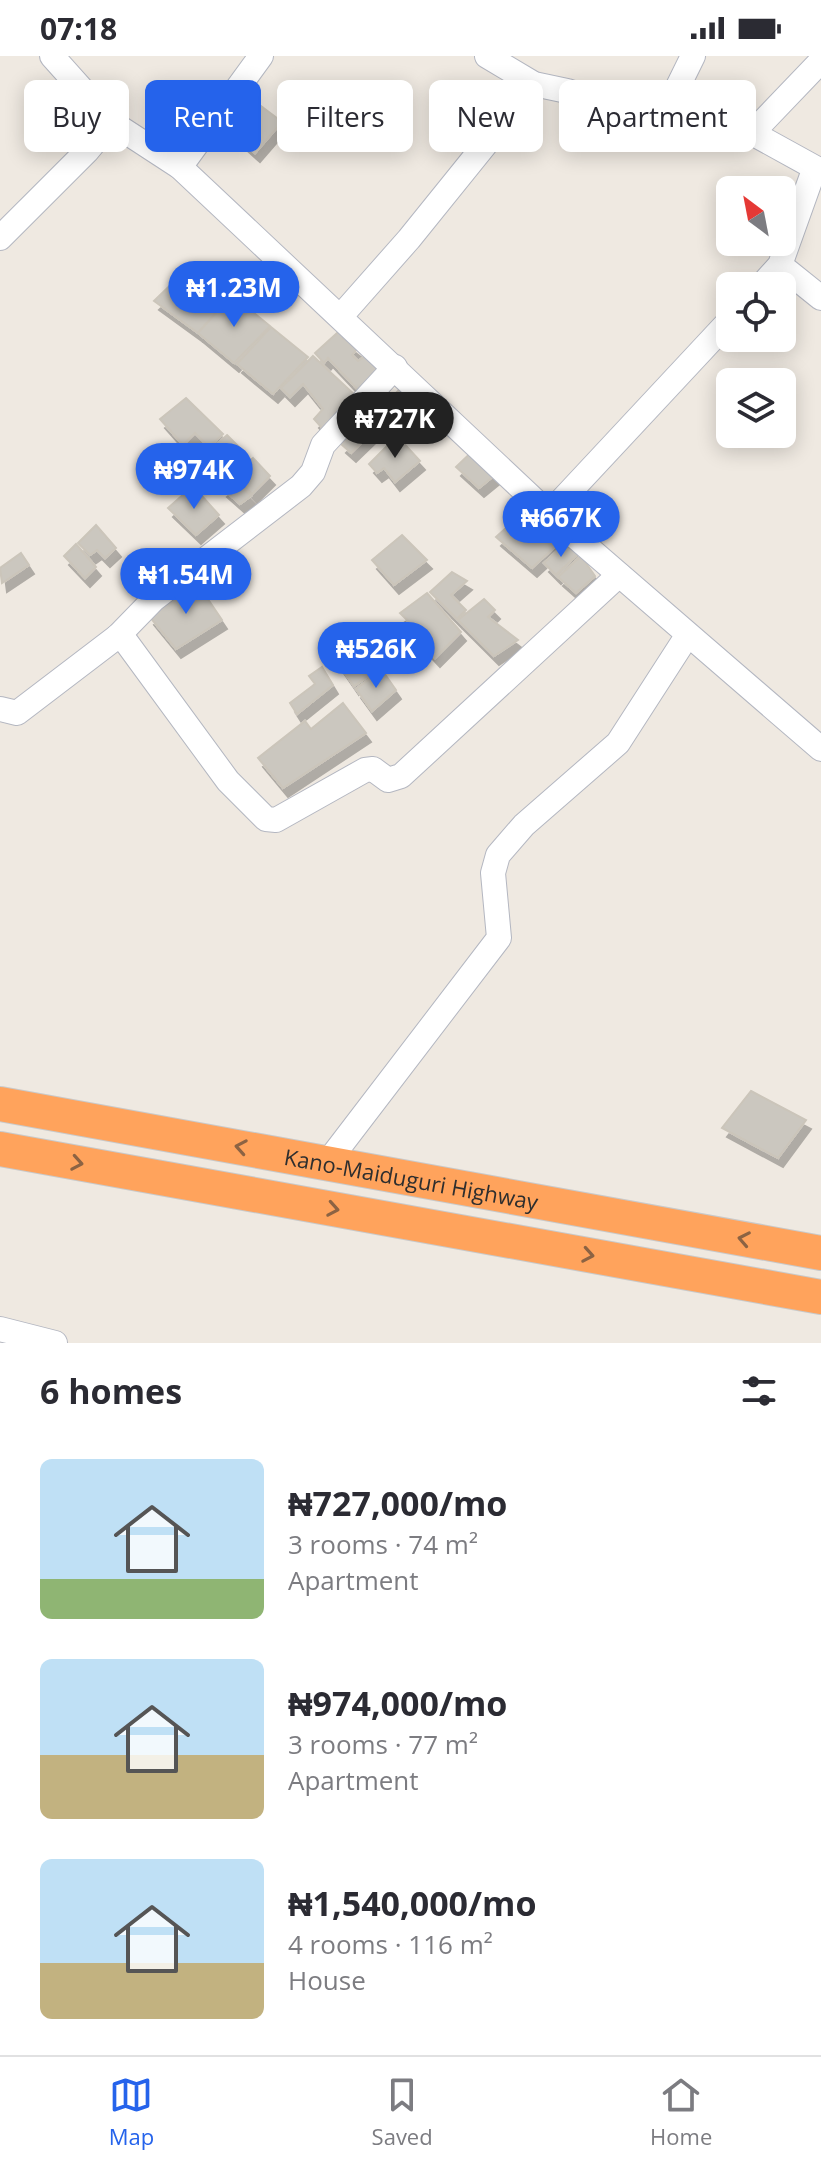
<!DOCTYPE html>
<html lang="en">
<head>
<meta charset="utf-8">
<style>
  body { margin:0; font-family:"Open Sans",sans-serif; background:#f7f7f7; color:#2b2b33; height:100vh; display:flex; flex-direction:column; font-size:30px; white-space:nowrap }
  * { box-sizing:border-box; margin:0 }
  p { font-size:26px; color:#7c7c81 }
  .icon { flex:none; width:44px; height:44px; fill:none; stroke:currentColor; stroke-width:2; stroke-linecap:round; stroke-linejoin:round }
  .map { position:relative; height:1287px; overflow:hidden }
  .drawer { display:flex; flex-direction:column; background:#fff; flex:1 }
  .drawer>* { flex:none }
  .guide { position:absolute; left:24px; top:24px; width:774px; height:72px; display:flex; gap:16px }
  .needle { width:52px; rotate:328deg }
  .fabs { position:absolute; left:716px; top:120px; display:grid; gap:16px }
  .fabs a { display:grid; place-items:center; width:80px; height:80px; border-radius:12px; background:#fff; box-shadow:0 4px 20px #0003; font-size:40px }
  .price { position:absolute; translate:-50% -68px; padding:0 18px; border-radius:28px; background:#2563eb; color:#fff; font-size:26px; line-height:52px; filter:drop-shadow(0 2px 4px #0008) }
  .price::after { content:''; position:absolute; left:50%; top:48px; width:24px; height:18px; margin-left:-12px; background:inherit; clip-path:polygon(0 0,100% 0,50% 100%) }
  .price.on { background:#222; color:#fff }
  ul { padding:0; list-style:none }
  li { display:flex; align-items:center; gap:24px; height:200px; padding:0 40px }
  li span { display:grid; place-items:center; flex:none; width:224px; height:160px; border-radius:12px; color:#555 }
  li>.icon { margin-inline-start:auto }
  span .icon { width:96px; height:96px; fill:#fffc; stroke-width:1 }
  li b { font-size:34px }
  h2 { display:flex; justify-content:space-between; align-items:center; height:96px; padding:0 40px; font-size:34px }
  .tag { padding:0 28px; border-radius:12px; background:#fff; box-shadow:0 4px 20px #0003; font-size:28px; line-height:72px }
  .tag.on { background:#2563eb; color:#fff }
  .status { display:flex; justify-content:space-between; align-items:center; height:56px; padding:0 40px; background:#fff; direction:ltr }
  .status svg { height:22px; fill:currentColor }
  .tab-bar { display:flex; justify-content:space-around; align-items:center; height:112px; border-top:2px solid #e1e1e2; background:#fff; font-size:22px; color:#7c7c81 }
  .tab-bar a { display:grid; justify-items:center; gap:4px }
  .tab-bar .on { color:#2563eb }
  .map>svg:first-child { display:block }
  .building { fill:#cbc7bf; stroke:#cbc5ba; stroke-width:2; filter:url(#shadow) }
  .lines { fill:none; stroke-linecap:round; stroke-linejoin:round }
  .minor-casing { stroke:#b4b7c1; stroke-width:26 }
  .highway-casing { stroke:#c9c9c9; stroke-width:36 }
  .minor { stroke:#fff; stroke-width:24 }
  .highway { stroke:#ffa35c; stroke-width:34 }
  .oneway { stroke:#8c6343 }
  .labels { text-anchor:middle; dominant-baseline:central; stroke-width:7; stroke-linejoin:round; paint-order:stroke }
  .street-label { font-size:22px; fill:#2e2e2e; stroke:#fff }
</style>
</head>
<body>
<div class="status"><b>07:18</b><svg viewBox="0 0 49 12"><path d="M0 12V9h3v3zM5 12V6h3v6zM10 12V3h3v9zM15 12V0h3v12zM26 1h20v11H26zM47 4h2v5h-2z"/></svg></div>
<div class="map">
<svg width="821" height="1287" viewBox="0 0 821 1287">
  <defs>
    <filter id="shadow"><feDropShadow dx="5" dy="9" stdDeviation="0" flood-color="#0004"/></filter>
  </defs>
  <rect width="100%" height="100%" fill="#efe9e1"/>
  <g class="building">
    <polygon points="253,44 282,66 255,97 229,74"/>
    <polygon points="185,215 228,244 198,277 154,245"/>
    <polygon points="232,239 270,270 234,307 198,277"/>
    <polygon points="347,268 352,274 343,282 357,293 352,299 358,305 368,298 384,314 360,336 328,302 324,307 315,297"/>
    <polygon points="271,271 308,301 273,338 237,308"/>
    <polygon points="313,300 357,341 323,373 314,363 323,353 303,328 290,341 281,332"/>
    <polygon points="408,325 431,347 399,379 376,357"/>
    <polygon points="186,342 223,378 209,391 195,377 183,389 160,363"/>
    <polygon points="372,358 382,367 351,397 341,388"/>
    <polygon points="227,379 244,396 240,398 245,404 222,428 205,412 222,392 218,387"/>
    <polygon points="397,380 420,405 395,426 384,412 377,417 369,408"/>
    <polygon points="477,391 501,414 479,432 456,411"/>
    <polygon points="253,402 270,420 252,438 235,420"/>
    <polygon points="234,423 251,440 240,448 222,432"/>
    <polygon points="193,430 219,459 196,479 168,452"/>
    <polygon points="526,454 559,487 532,512 496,481"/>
    <polygon points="96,469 116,492 105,502 97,494 90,499 78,487"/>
    <polygon points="402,479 427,504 394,529 372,504"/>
    <polygon points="567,486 578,498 556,519 544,507"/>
    <polygon points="76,488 96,511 85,522 64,500"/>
    <polygon points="21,497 29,509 2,527 0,512"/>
    <polygon points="581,500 595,520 576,537 558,521"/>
    <polygon points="452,516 467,525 451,539 466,554 457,563 430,536"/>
    <polygon points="195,524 222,564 176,593 149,560"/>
    <polygon points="427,537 461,576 435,602 422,588 427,584 400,557"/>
    <polygon points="484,543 495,554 488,561 518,584 494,600 458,564"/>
    <polygon points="361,587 380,612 354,630 336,604"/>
    <polygon points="322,611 333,629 297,658 290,647 315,628 309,620"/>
    <polygon points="382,614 396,634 372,655 356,633"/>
    <polygon points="343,647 366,677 283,732 258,702 305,665 311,673"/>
    <polygon points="751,1035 806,1064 778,1102 722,1072"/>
  </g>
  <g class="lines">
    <defs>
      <g id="minor">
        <polyline points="52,0 111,66 180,111 549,458 821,693"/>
        <polyline points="487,0 534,28 567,35 661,65 752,77 821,115"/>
        <polyline points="661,65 693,0"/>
        <polyline points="752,77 821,5"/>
        <polyline points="180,111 261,0"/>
        <polyline points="0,182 87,95 111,66"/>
        <polyline points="780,209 821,242"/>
        <polyline points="761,230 780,209 814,114"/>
        <polyline points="341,260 409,183 534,28"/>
        <polyline points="549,458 730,264"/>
        <polyline points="118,580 124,583 228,725 266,763 276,764 365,714 373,713 388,724 401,720 619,519"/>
        <polyline points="0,653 17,657 118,580 154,543 301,430 313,416 323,389 395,311"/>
        <polyline points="327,1107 499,882 493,817 498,799 524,769 618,687 687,580"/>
        <polyline points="0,1273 55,1287"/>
      </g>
      <g id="highway">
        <path id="s1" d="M0,1048L821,1197"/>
        <polyline points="0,1093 821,1241"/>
      </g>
    </defs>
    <use href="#minor" class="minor-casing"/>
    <use href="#highway" class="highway-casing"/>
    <use href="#minor" class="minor"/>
    <use href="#highway" class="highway"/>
  </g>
  <defs><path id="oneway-chevron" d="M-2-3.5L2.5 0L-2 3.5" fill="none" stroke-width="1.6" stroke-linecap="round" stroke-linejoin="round" transform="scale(2)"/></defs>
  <g class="oneway">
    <use href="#oneway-chevron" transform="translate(241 1091) rotate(-170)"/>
    <use href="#oneway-chevron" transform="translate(77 1107) rotate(10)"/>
    <use href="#oneway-chevron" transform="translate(333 1153) rotate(10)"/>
    <use href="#oneway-chevron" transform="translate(744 1183) rotate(-169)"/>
    <use href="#oneway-chevron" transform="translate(588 1199) rotate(10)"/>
  </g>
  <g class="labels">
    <g class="street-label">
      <text stroke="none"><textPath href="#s1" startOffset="418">Kano-Maiduguri Highway</textPath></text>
    </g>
  </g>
</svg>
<div class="fabs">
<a><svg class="needle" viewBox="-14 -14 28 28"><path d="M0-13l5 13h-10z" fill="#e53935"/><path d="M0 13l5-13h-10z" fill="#7c7c81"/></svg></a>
<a><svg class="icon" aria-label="locate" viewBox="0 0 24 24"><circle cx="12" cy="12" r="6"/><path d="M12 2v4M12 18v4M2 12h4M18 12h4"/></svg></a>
<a><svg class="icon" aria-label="layers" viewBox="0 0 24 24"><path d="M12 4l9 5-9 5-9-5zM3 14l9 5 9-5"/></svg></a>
</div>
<b class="price" style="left:234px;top:273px">₦1.23M</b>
<b class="price on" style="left:395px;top:404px">₦727K</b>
<b class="price" style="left:194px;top:455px">₦974K</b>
<b class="price" style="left:561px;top:503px">₦667K</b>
<b class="price" style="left:186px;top:560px">₦1.54M</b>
<b class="price" style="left:376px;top:634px">₦526K</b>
<div class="guide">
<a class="tag">Buy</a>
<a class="tag on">Rent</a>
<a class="tag">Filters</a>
<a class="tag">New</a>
<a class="tag">Apartment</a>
</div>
</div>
<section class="drawer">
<h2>6 homes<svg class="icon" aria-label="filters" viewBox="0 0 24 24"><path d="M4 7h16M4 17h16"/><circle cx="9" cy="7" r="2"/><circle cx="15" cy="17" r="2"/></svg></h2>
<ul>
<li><span style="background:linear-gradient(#bfe0f5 75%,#8fb573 0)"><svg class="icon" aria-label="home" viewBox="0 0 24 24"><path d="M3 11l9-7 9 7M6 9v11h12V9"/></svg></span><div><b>₦727,000/mo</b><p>3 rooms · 74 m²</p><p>Apartment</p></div></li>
<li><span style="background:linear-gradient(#bfe0f5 60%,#c2b280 0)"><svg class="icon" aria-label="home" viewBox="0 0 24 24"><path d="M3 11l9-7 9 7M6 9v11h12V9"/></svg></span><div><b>₦974,000/mo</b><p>3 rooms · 77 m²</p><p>Apartment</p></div></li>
<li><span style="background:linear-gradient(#bfe0f5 65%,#c2b280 0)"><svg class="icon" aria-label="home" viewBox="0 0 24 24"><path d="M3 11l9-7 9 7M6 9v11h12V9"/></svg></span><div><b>₦1,540,000/mo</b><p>4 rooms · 116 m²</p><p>House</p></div></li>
</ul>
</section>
<nav class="tab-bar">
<a class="on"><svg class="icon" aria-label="map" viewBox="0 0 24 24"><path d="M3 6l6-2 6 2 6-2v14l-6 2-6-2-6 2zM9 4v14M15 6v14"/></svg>Map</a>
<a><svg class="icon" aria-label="saved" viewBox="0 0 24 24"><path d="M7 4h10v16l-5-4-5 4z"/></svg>Saved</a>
<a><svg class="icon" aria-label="home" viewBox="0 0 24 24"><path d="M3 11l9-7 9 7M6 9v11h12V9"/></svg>Home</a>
</nav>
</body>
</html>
